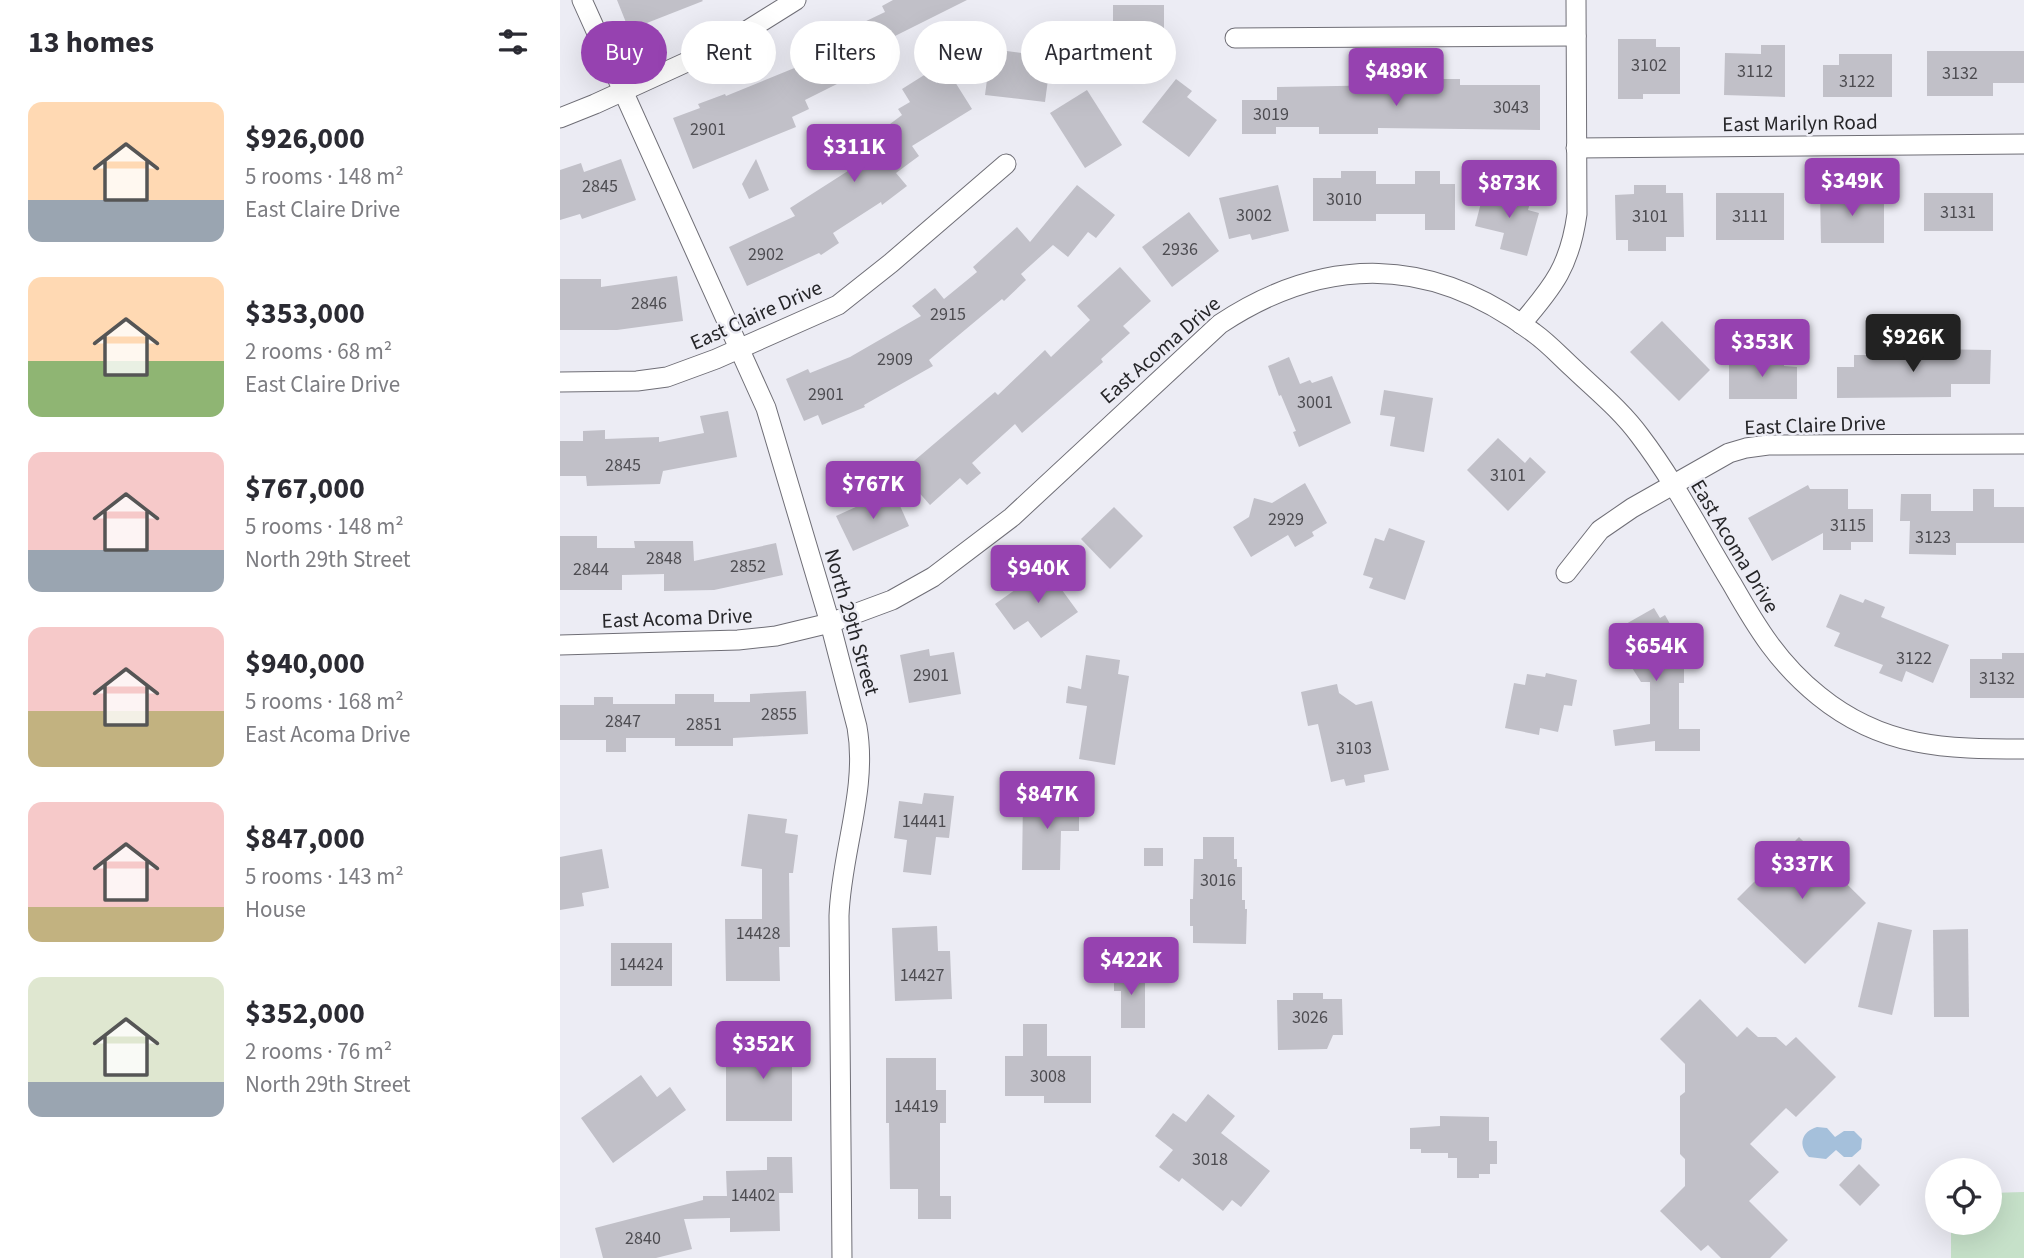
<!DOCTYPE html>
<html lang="en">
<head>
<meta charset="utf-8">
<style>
  body { margin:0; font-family:"Source Sans 3",sans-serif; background:#f7f7f7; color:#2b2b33; height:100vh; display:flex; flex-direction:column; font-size:26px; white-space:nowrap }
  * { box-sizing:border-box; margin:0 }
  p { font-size:23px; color:#7c7c81 }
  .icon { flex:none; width:38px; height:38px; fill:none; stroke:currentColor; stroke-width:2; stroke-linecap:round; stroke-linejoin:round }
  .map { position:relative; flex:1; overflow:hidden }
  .panel { display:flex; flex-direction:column; background:#fff; width:560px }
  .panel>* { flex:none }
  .hud { position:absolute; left:21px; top:21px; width:665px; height:63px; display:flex; gap:14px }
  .tools { position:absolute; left:1365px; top:1158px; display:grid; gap:14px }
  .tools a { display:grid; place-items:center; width:77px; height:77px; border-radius:50%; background:#fff; box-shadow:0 7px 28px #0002; font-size:35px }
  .price { position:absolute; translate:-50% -60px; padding:0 16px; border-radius:7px; background:#9642b0; color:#fff; font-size:23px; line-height:46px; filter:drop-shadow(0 2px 4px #0008) }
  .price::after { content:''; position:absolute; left:50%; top:42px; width:21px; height:16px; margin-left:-10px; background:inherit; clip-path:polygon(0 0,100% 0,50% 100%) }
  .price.on { background:#222; color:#fff }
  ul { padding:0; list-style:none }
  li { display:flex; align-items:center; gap:21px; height:175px; padding:0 28px }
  li span { display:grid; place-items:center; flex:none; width:196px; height:140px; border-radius:14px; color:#555 }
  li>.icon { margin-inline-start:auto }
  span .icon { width:84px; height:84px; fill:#fffc; stroke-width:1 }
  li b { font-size:30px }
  h2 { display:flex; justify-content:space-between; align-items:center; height:84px; padding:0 28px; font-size:30px }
  .tag { padding:0 24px; border-radius:32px; background:#fff; box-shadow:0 7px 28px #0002; font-size:24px; line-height:63px }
  .tag.on { background:#9642b0; color:#fff }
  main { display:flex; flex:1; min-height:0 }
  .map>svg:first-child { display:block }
  .green { fill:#c6e1c9 }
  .water { fill:#a5c0db }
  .building { fill:#c1c0c8 }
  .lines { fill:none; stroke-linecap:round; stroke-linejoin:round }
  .minor-casing { stroke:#6f6e76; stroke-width:21 }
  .minor { stroke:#fff; stroke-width:19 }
  .labels { text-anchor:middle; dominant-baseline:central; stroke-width:5; stroke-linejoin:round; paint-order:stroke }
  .number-label { font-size:18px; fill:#4d4c51 }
  .street-label { font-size:21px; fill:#262629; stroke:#ececf4 }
</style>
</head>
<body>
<main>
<section class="panel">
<h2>13 homes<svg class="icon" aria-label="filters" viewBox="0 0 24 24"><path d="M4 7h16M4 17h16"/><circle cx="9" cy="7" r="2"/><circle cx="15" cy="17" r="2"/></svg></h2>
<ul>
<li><span style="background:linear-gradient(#ffd9b3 70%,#9aa5b1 0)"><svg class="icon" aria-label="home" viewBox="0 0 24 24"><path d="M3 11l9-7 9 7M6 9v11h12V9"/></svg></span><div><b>$926,000</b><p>5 rooms · 148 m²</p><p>East Claire Drive</p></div></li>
<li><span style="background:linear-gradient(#ffd9b3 60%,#8fb573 0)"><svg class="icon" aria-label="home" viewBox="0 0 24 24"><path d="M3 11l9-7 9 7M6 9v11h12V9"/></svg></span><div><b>$353,000</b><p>2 rooms · 68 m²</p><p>East Claire Drive</p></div></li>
<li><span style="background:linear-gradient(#f6c9c9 70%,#9aa5b1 0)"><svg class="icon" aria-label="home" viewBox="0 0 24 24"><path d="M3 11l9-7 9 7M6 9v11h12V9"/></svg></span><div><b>$767,000</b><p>5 rooms · 148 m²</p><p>North 29th Street</p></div></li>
<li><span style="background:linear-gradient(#f6c9c9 60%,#c2b280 0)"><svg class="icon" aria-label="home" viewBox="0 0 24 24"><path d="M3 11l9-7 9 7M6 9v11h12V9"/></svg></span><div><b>$940,000</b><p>5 rooms · 168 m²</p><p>East Acoma Drive</p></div></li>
<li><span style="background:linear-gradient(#f6c9c9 75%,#c2b280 0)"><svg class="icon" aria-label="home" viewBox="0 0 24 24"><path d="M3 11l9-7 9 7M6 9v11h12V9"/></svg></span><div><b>$847,000</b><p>5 rooms · 143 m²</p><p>House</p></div></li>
<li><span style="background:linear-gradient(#dfe7d0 75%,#9aa5b1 0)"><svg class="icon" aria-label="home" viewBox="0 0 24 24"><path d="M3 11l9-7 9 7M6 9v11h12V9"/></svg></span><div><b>$352,000</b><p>2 rooms · 76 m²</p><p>North 29th Street</p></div></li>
</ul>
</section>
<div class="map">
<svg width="1464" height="1258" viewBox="0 0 1464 1258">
  <rect width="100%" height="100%" fill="#ececf4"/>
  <polygon class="green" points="1464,1192 1464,1258 1391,1258 1391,1223 1430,1223 1430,1193"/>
  <path class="water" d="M1257,1127L1267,1128L1275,1137L1284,1131H1294L1302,1139L1301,1149L1292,1157H1284L1276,1150L1266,1159L1249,1157C1238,1145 1241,1132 1257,1127Z"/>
  <g class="building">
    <polygon points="57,0 142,0 143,1 69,30"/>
    <polygon points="333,0 407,0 315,46 323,61 245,100 249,109 232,117 236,127 133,169 113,118 140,108 138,104 165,94 166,96 254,60 248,49 325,12 322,6"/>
    <rect x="553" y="5" width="51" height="59"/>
    <polygon points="1058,39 1096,39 1096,47 1120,47 1120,94 1083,94 1083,99 1058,99"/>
    <polygon points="1201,45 1225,45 1225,97 1164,95 1165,53 1201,54"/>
    <polygon points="431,49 491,57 485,102 425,95"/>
    <polygon points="1367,51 1464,51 1464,83 1433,83 1433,96 1367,96"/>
    <polygon points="1279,54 1332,54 1332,97 1263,97 1263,65 1279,65"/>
    <polygon points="369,72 376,83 390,74 412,109 352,146 359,156 336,173 347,186 322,205 321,202 273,233 279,243 261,255 259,253 187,286 169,247 235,216 230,208 302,162 294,151 342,115 338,109 350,102 342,89"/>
    <polygon points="616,79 632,91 627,97 657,120 629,157 582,122"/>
    <polygon points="837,79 900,79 900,85 980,85 980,130 818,128 818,134 759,134 759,127 716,127 716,134 682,134 682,100 717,100 717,87 837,85"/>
    <polygon points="527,90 562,145 525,168 490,113"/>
    <polygon points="61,159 76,200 22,219 20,214 0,220 0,170 21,163 24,172"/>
    <polygon points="196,159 209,190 189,199 182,184"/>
    <polygon points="781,171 816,171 816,184 855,184 855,171 880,171 880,184 895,184 895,230 865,230 865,214 816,214 816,221 753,221 753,178 781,178"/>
    <polygon points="517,185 555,215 536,238 528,232 508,257 493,245 461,274 466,280 444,301 442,299 369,360 373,366 304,405 305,407 262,425 258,415 244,421 226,379 248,369 250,373 290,357 361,316 352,306 375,288 384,299 417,272 413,267 457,227 470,242"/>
    <polygon points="718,185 729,231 692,240 690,234 669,239 659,198"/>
    <polygon points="1074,185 1106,185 1106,193 1123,193 1124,237 1106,237 1106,251 1068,251 1068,240 1056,240 1055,195 1074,194"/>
    <polygon points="942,188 972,196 968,210 979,213 967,256 940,249 944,233 915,226 923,195 939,199"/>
    <polygon points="1260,192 1324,193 1324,243 1261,243"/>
    <rect x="1156" y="193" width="68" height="47"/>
    <rect x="1364" y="193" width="69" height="38"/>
    <polygon points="629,212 659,251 612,287 582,247"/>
    <polygon points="560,267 591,301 563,326 570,333 541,359 543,362 462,433 455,424 412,463 421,473 407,485 400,478 370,505 341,472 435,392 438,395 485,350 491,357 530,320 517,306"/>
    <polygon points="117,276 123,321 57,330 0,330 0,279 41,279 41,287"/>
    <polygon points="1102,321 1150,370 1119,401 1070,352"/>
    <polygon points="1368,349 1431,350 1430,384 1391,384 1391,397 1277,398 1277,367 1294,367 1294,355 1368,355"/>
    <polygon points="729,357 740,384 750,380 752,383 772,376 791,423 739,447 733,432 736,431 721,395 719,396 708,366"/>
    <polygon points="1169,357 1224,357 1224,366 1237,367 1237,399 1169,399"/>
    <polygon points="824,390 873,398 864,452 830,446 835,417 820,415"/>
    <polygon points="168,411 177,457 103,471 100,484 27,486 26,476 0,476 0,441 23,441 23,431 45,430 45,439 99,437 99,442 144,433 140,416"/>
    <polygon points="938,438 965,463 970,457 986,472 948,511 907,470"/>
    <polygon points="745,483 767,523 752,532 754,536 735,547 728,535 691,557 673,527 689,517 694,498 712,503"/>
    <polygon points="1248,485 1250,489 1288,489 1288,509 1313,509 1313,542 1291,542 1291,550 1263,550 1263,533 1212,561 1188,518"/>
    <polygon points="1413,489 1434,489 1434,507 1464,507 1464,543 1396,543 1396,555 1349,554 1350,521 1340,521 1341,494 1371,494 1371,511 1413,511"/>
    <polygon points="333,490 349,526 293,551 276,516"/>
    <polygon points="554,507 583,536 550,569 521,539"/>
    <polygon points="829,528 865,541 845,600 809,588 813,578 803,575 815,538 824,541"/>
    <polygon points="0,536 37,536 37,548 75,548 74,541 133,541 134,561 216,543 223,575 154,590 104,591 104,574 62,575 62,590 0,590"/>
    <polygon points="486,568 518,612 481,638 468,621 454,630 435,604"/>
    <polygon points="1280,594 1303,603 1305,599 1325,607 1321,617 1389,645 1373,683 1346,671 1342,682 1319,673 1323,665 1274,646 1280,633 1266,627"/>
    <polygon points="1094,608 1100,618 1105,615 1115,633 1110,636 1120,652 1124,668 1124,683 1119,683 1119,729 1140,729 1140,751 1095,751 1095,741 1055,746 1053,730 1090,724 1090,682 1081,682 1050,633"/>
    <polygon points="369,649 370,656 394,652 401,694 349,703 340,655"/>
    <polygon points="1442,653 1464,653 1464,698 1410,698 1410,659 1442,659"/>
    <polygon points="526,655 560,660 558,674 569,676 555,765 519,759 527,706 506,703 508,686 521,689"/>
    <polygon points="986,673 1017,680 1012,706 1004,705 998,732 980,728 979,735 945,728 954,683 965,685 967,674 985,677"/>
    <polygon points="777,684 779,693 796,705 812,701 829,770 804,775 805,782 786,786 784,779 771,782 758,724 748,726 741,692"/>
    <polygon points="246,691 248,734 173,738 173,746 115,746 115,738 66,738 66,752 46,752 46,740 0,740 0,705 34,705 34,697 53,697 53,704 115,704 115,694 154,694 154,702 190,702 190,694"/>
    <polygon points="364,793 394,796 389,838 376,837 371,875 343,872 347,840 334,838 339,801 362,804"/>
    <polygon points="463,798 519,798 519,831 501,831 500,870 462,870"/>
    <polygon points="188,814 227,819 225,833 238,835 233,873 229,873 230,947 219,947 220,981 166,981 165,919 202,919 202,869 181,866"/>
    <polygon points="643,837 674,837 674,859 677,859 677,867 682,867 682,900 685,900 685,909 687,909 686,944 633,943 633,926 630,926 630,899 633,899 634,859 643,859"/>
    <polygon points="1239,837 1306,903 1245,964 1177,899"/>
    <rect x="584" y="848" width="19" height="18"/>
    <polygon points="42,849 49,888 22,893 24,906 0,910 0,857"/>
    <polygon points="1318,922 1352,930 1332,1015 1298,1007"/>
    <polygon points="377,926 378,951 390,951 392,999 335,1001 332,928"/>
    <polygon points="1408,929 1409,1017 1374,1017 1373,930"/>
    <rect x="51" y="943" width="61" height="43"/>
    <polygon points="554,967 578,967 578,976 585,976 585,1028 561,1028 561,991 554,991"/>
    <polygon points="733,993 763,993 763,999 782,999 783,1035 773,1035 767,1049 718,1050 717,1000 733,1000"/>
    <polygon points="1140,999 1177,1037 1187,1027 1198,1037 1216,1037 1226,1046 1236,1037 1276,1077 1236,1117 1226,1108 1190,1144 1219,1172 1189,1201 1228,1240 1210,1258 1161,1258 1148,1245 1141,1251 1100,1211 1125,1186 1125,1159 1120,1154 1120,1096 1125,1092 1125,1064 1100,1039"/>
    <polygon points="204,1024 232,1024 232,1121 166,1121 166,1061 205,1062"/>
    <polygon points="463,1024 487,1024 487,1056 531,1056 531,1103 484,1103 484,1096 445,1096 445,1056 463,1056"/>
    <polygon points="326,1058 376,1058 376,1090 386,1090 386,1123 380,1123 380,1196 391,1196 391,1219 358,1219 358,1189 330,1189 329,1123 326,1123"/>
    <polygon points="81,1075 97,1097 110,1087 126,1110 53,1163 21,1118"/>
    <polygon points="648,1094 675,1116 661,1133 710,1171 681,1207 672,1200 663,1211 622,1178 619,1182 599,1167 613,1150 595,1136 613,1113 626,1122"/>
    <polygon points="880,1116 929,1117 929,1141 937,1141 937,1164 930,1164 930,1174 919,1174 919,1178 897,1178 897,1158 888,1158 888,1153 861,1153 861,1149 850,1149 850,1128 880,1126"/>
    <polygon points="207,1157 232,1157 233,1193 219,1193 220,1231 170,1232 170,1218 124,1219 132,1249 96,1258 43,1258 35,1228 143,1200 143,1196 167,1196 166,1171 207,1170"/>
    <polygon points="1299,1164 1320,1185 1300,1206 1279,1185"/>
  </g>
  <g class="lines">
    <defs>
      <g id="minor">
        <path d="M22,0L206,408L270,623L297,727C308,789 281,853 279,916L282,1258"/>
        <polyline points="675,38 1016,36"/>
        <polyline points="0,118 35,104 164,45 236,0"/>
        <polyline points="1016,148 1464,144"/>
        <path d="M961,324C994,286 1010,265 1017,214L1016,0"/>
        <polyline points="0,382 77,381 107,377 156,359 278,305 331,263 446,164"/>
        <polyline points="1006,573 1040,530 1072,508 1169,453 1186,448 1208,445 1464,444"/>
        <path d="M0,645L178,640L216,636L270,623L332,600L373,577L452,517L660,324C766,254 872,256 974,333C988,343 1000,356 1013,368C1036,390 1061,410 1080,436C1115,482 1142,535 1172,584C1197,628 1219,664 1259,696C1323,748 1386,749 1464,749"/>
      </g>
    </defs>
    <use href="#minor" class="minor-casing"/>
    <use href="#minor" class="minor"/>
  </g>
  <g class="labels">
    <g class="number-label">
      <text x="1089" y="65">3102</text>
      <text x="1195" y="71">3112</text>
      <text x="1400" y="73">3132</text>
      <text x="1297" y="81">3122</text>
      <text x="951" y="107">3043</text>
      <text x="711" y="114">3019</text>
      <text x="148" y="129">2901</text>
      <text x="40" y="186">2845</text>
      <text x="784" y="199">3010</text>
      <text x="1398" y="212">3131</text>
      <text x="694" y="215">3002</text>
      <text x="1090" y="216">3101</text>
      <text x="1190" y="216">3111</text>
      <text x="620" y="249">2936</text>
      <text x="206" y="254">2902</text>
      <text x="89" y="303">2846</text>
      <text x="388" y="314">2915</text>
      <text x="335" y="359">2909</text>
      <text x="266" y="394">2901</text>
      <text x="755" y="402">3001</text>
      <text x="63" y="465">2845</text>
      <text x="948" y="475">3101</text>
      <text x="726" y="519">2929</text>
      <text x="1288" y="525">3115</text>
      <text x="1373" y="537">3123</text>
      <text x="104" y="558">2848</text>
      <text x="188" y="566">2852</text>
      <text x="31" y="569">2844</text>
      <text x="1354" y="658">3122</text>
      <text x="371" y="675">2901</text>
      <text x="1437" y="678">3132</text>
      <text x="219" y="714">2855</text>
      <text x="63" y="721">2847</text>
      <text x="144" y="724">2851</text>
      <text x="794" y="748">3103</text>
      <text x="364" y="821">14441</text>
      <text x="658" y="880">3016</text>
      <text x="198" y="933">14428</text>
      <text x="81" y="964">14424</text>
      <text x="362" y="975">14427</text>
      <text x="750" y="1017">3026</text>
      <text x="488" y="1076">3008</text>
      <text x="356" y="1106">14419</text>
      <text x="650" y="1159">3018</text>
      <text x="193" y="1195">14402</text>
      <text x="83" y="1238">2840</text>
    </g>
    <g class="street-label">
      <text transform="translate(1240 123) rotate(-1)">East Marilyn Road</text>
      <text transform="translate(196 315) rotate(-24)">East Claire Drive</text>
      <text transform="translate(600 350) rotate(-41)">East Acoma Drive</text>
      <text transform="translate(1255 425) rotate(-2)">East Claire Drive</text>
      <text transform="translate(1175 546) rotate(59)">East Acoma Drive</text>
      <text transform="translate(117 618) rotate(-2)">East Acoma Drive</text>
      <text transform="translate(292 622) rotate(74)">North 29th Street</text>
    </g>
  </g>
</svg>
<div class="tools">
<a><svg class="icon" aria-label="locate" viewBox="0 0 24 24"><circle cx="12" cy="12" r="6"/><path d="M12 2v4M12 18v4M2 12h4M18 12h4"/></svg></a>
</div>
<b class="price" style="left:836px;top:108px">$489K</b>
<b class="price" style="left:294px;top:184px">$311K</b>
<b class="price" style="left:1292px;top:218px">$349K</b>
<b class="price" style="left:949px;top:220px">$873K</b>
<b class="price on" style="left:1353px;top:374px">$926K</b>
<b class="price" style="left:1202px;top:379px">$353K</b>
<b class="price" style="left:313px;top:521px">$767K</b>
<b class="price" style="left:478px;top:605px">$940K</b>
<b class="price" style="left:1096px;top:683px">$654K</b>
<b class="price" style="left:487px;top:831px">$847K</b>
<b class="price" style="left:1242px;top:901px">$337K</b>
<b class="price" style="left:571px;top:997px">$422K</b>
<b class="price" style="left:203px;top:1081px">$352K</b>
<div class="hud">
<a class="tag on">Buy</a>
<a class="tag">Rent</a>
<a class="tag">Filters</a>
<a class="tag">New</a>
<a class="tag">Apartment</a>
</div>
</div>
</main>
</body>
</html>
